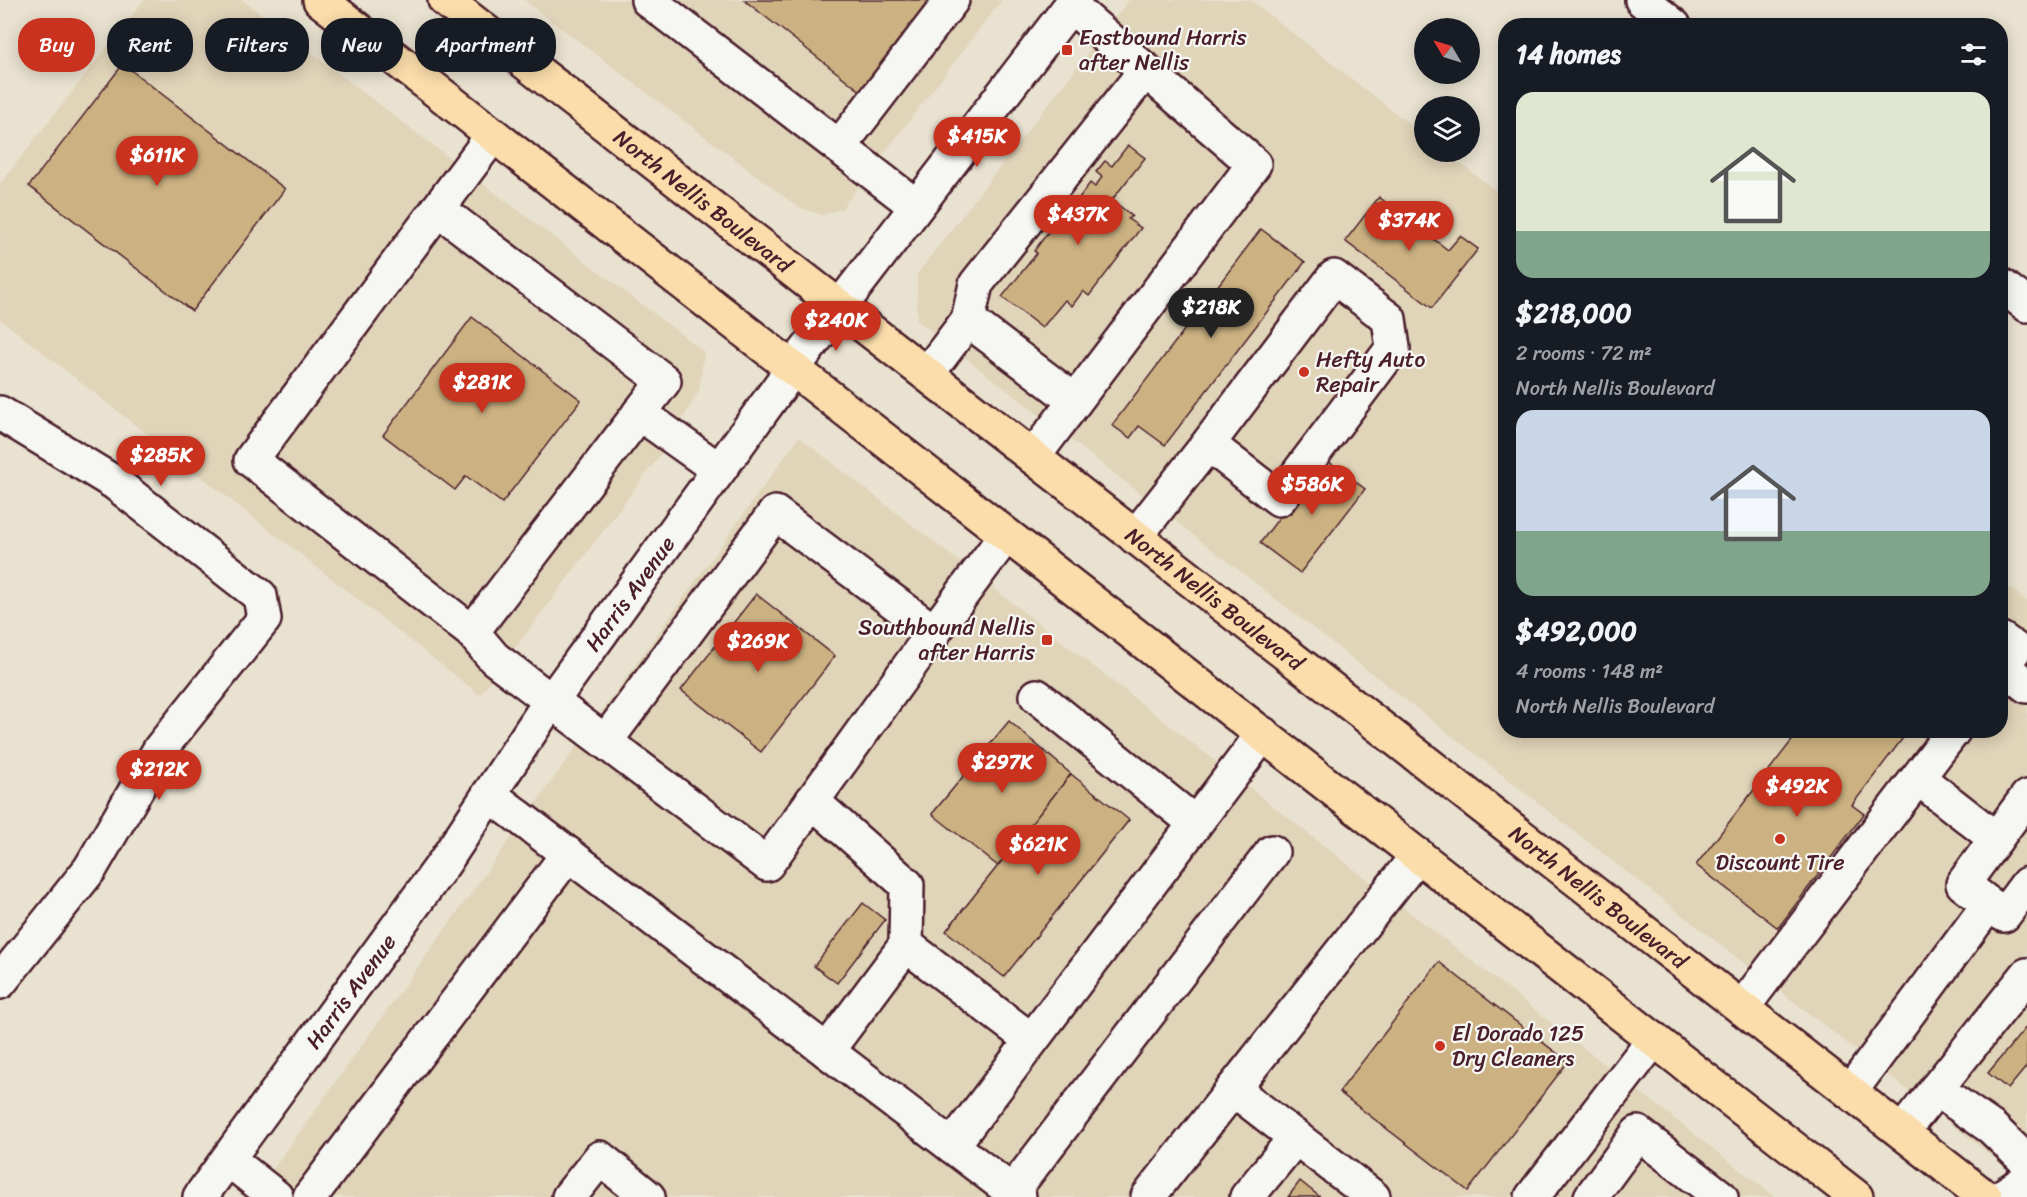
<!DOCTYPE html>
<html lang="en">
<head>
<meta charset="utf-8">
<style>
  body { margin:0; font-family:Sriracha,sans-serif; background:#242831; color:#f1f3f6; height:100vh; display:flex; flex-direction:column; font-size:22px; white-space:nowrap }
  * { box-sizing:border-box; margin:0 }
  p { font-size:20px; color:#9ea1a6 }
  .icon { flex:none; width:33px; height:33px; fill:none; stroke:currentColor; stroke-width:2; stroke-linecap:round; stroke-linejoin:round }
  .map { position:relative; flex:1; overflow:hidden }
  .details { position:absolute; left:1498px; top:18px; width:510px; height:720px; display:flex; flex-direction:column; background:#171b24; border-radius:24px; box-shadow:0 3px 15px #0003 }
  .details>* { flex:none }
  .banner { position:absolute; left:18px; top:18px; width:570px; height:54px; display:flex; gap:12px }
  .needle { width:39px; rotate:308deg }
  .buttons { position:absolute; left:1414px; top:18px; display:grid; gap:12px }
  .buttons a { display:grid; place-items:center; width:66px; height:66px; border-radius:50%; background:#171b24; box-shadow:0 3px 15px #0003; font-size:30px }
  .price { position:absolute; translate:-50% -51px; padding:0 14px; border-radius:21px; background:#c8321e; color:#fff; font-size:20px; line-height:39px; filter:drop-shadow(0 2px 3px #0008) }
  .price::after { content:''; position:absolute; left:50%; top:36px; width:18px; height:14px; margin-left:-9px; background:inherit; clip-path:polygon(0 0,100% 0,50% 100%) }
  .price.selected { background:#222; color:#fff }
  ul { padding:0; list-style:none }
  li { display:grid; align-content:center; gap:12px; height:318px; padding:0 18px }
  li span { display:grid; place-items:center; height:186px; border-radius:18px; color:#555 }
  li>.icon { margin-inline-start:auto }
  span .icon { width:108px; height:108px; fill:#fffc; stroke-width:1 }
  li b { font-size:26px }
  h2 { display:flex; justify-content:space-between; align-items:center; height:72px; padding:0 18px; font-size:26px }
  .chip { padding:0 21px; border-radius:24px; background:#171b24; box-shadow:0 3px 15px #0003; font-size:21px; line-height:54px }
  .chip.selected { background:#c8321e; color:#fff }
  .map>svg:first-child { display:block }
  .built { fill:#e0d4b9 }
  .building { fill:#ccb282; stroke:#4a1f2b; stroke-width:1.5 }
  .lines { fill:none; stroke-linecap:round; stroke-linejoin:round }
  .minor-casing { stroke:#4a1f2b; stroke-width:38 }
  .major-casing { stroke:#4a1f2b; stroke-width:38 }
  .minor { stroke:#f6f6f2; stroke-width:33 }
  .major { stroke:#faddab; stroke-width:33 }
  .poi-dot { fill:#c8321e; stroke:#f6f6f2; stroke-width:2 }
  .labels { text-anchor:middle; dominant-baseline:central; stroke-width:4.5; stroke-linejoin:round; paint-order:stroke }
  .poi-label { font-size:22px; fill:#4a1f2b; stroke:#f6f6f2; text-anchor:start }
  .street-label { font-size:22px; fill:#4a1f2b; stroke:#f6f6f2 }
</style>
</head>
<body>
<div class="map">
<svg width="2027" height="1197" viewBox="0 0 2027 1197">
  <rect width="100%" height="100%" fill="#e9e2d0"/>
  <filter id="ink" filterUnits="userSpaceOnUse"><feTurbulence type="fractalNoise" baseFrequency=".0167" numOctaves="2"/><feDisplacementMap in="SourceGraphic" scale="12" xChannelSelector="R" yChannelSelector="G"/><feConvolveMatrix kernelMatrix="1 2 1 2 8 2 1 2 1" color-interpolation-filters="sRGB"/></filter>
  <g filter="url(#ink)">
    <g class="built">
      <polygon points="144,0 242,0 704,352 699,391 666,447 480,695 0,319 0,184"/>
      <polygon points="524,0 1002,0 842,208 822,215 798,207"/>
      <polygon points="1129,0 1250,0 1425,136 1425,152 1445,152 1506,198 1506,730 2001,730 2001,581 2027,601 2027,1183 917,320 917,274"/>
      <polygon points="799,437 1775,1197 253,1197"/>
    </g>
    <g class="building">
      <polygon points="744,0 936,0 863,93"/>
      <polygon points="123,64 285,189 192,311 29,186"/>
      <polygon points="1128,145 1145,158 1112,200 1132,216 1128,219 1141,228 1089,296 1083,291 1072,306 1065,300 1042,328 1002,297 1037,253 1034,251 1058,219 1062,221 1090,183 1095,187 1102,177 1096,172 1105,161 1112,166"/>
      <polygon points="1379,197 1448,250 1460,236 1478,249 1432,308 1345,241"/>
      <polygon points="1261,229 1305,262 1165,445 1139,426 1130,438 1112,425"/>
      <polygon points="472,317 581,400 502,503 466,476 455,490 383,435"/>
      <polygon points="1324,458 1365,489 1300,573 1260,543"/>
      <polygon points="756,594 835,656 761,752 681,690"/>
      <polygon points="1009,721 1071,774 998,866 932,814"/>
      <polygon points="1800,730 1909,730 1852,805 1864,814 1778,928 1696,865"/>
      <polygon points="1071,774 1129,820 1004,977 946,931"/>
      <polygon points="863,903 885,920 837,983 814,966"/>
      <polygon points="1439,962 1568,1062 1468,1191 1339,1092"/>
      <polygon points="2027,1026 2027,1066 2008,1089 1988,1073"/>
      <polygon points="1300,1181 1320,1197 1288,1197"/>
    </g>
    <g class="lines">
      <defs>
        <g id="minor">
          <polyline points="648,0 916,206"/>
          <polyline points="1642,0 1674,26"/>
          <polyline points="493,135 251,460 472,632 494,658 767,864 934,632 775,513 605,742"/>
          <polyline points="839,147 952,0"/>
          <polyline points="438,209 664,381 472,632"/>
          <polyline points="2001,285 2027,305"/>
          <polyline points="968,320 1075,401"/>
          <polyline points="927,374 968,320 976,284 1146,70"/>
          <polyline points="0,413 115,483 260,596 264,619 160,749 90,869 0,982"/>
          <polyline points="639,413 719,470"/>
          <polyline points="1033,457 1254,164 1071,6"/>
          <polyline points="1135,537 1208,444 1279,499 1393,348 1389,319 1334,277 1208,444"/>
          <polyline points="934,632 1006,535"/>
          <polyline points="2001,639 2015,649 2001,668"/>
          <polyline points="2002,666 2027,686"/>
          <polyline points="1037,696 1195,823"/>
          <polyline points="489,794 1019,1197"/>
          <polyline points="812,801 907,885 906,945"/>
          <polyline points="1996,839 2027,797"/>
          <polyline points="1989,904 2004,915 2027,884"/>
          <polyline points="1742,1008 1954,730"/>
          <polyline points="827,1051 906,945 1031,1040"/>
          <polyline points="1233,1089 1373,1197"/>
          <polyline points="1936,1089 1992,1128 2027,1162"/>
          <polyline points="1850,1092 1989,904 1963,884 1996,839 1918,778"/>
          <polyline points="1902,1132 2027,975"/>
          <polyline points="952,1146 1263,734"/>
          <polyline points="228,1159 276,1197"/>
          <polyline points="1012,1192 1272,852"/>
          <path id="s1" d="M200,1197L444,863L540,717L793,368L1075,0"/>
          <polyline points="310,1197 568,854"/>
          <polyline points="569,1197 600,1158 648,1197"/>
          <polyline points="1148,1197 1418,855"/>
          <polyline points="1247,1197 1296,1137"/>
          <polyline points="1532,1197 1654,1039"/>
          <polyline points="1591,1197 1638,1133 1721,1197"/>
          <polyline points="2001,1197 2027,1180"/>
        </g>
        <g id="major">
          <polyline points="320,0 1856,1197"/>
          <path id="s2" d="M445,0L1985,1197"/>
        </g>
      </defs>
      <use href="#minor" class="minor-casing"/>
      <use href="#major" class="major-casing"/>
      <use href="#minor" class="minor"/>
      <use href="#major" class="major"/>
    </g>
  </g>
  <g class="poi-dot">
    <rect x="1061" y="44" width="12" height="12" rx="3"/>
    <circle cx="1304" cy="372" r="6"/>
    <rect x="1041" y="634" width="12" height="12" rx="3"/>
    <circle cx="1780" cy="839" r="6"/>
    <circle cx="1440" cy="1046" r="6"/>
  </g>
  <g class="labels">
    <g class="poi-label">
      <text x="1079" y="37">Eastbound Harris<tspan x="1079" dy="25">after Nellis</tspan></text>
      <text x="1316" y="359">Hefty Auto<tspan x="1316" dy="25">Repair</tspan></text>
      <text x="1035" y="627" text-anchor="end">Southbound Nellis<tspan x="1035" dy="25">after Harris</tspan></text>
      <text x="1780" y="862" text-anchor="middle">Discount Tire</text>
      <text x="1452" y="1033">El Dorado 125<tspan x="1452" dy="25">Dry Cleaners</tspan></text>
    </g>
    <g class="street-label">
      <text stroke="none"><textPath href="#s2" startOffset="327">North Nellis Boulevard</textPath></text>
      <text stroke="none"><textPath href="#s1" startOffset="741">Harris Avenue</textPath></text>
      <text stroke="none"><textPath href="#s2" startOffset="975">North Nellis Boulevard</textPath></text>
      <text stroke="none"><textPath href="#s2" startOffset="1461">North Nellis Boulevard</textPath></text>
      <text stroke="none"><textPath href="#s1" startOffset="255">Harris Avenue</textPath></text>
    </g>
  </g>
</svg>
<div class="buttons">
<a><svg class="needle" viewBox="-14 -14 28 28"><path d="M0-13l5 13h-10z" fill="#e53935"/><path d="M0 13l5-13h-10z" fill="#9ea1a6"/></svg></a>
<a><svg class="icon" aria-label="layers" viewBox="0 0 24 24"><path d="M12 4l9 5-9 5-9-5zM3 14l9 5 9-5"/></svg></a>
</div>
<b class="price" style="left:977px;top:168px">$415K</b>
<b class="price" style="left:157px;top:187px">$611K</b>
<b class="price" style="left:1078px;top:246px">$437K</b>
<b class="price" style="left:1409px;top:252px">$374K</b>
<b class="price selected" style="left:1211px;top:339px">$218K</b>
<b class="price" style="left:836px;top:352px">$240K</b>
<b class="price" style="left:482px;top:414px">$281K</b>
<b class="price" style="left:161px;top:487px">$285K</b>
<b class="price" style="left:1312px;top:516px">$586K</b>
<b class="price" style="left:758px;top:673px">$269K</b>
<b class="price" style="left:1002px;top:794px">$297K</b>
<b class="price" style="left:159px;top:801px">$212K</b>
<b class="price" style="left:1797px;top:818px">$492K</b>
<b class="price" style="left:1038px;top:876px">$621K</b>
<div class="banner">
<a class="chip selected">Buy</a>
<a class="chip">Rent</a>
<a class="chip">Filters</a>
<a class="chip">New</a>
<a class="chip">Apartment</a>
</div>
<section class="details">
<h2>14 homes<svg class="icon" aria-label="filters" viewBox="0 0 24 24"><path d="M4 7h16M4 17h16"/><circle cx="9" cy="7" r="2"/><circle cx="15" cy="17" r="2"/></svg></h2>
<ul>
<li><span style="background:linear-gradient(#dfe7d0 75%,#7fa58c 0)"><svg class="icon" aria-label="home" viewBox="0 0 24 24"><path d="M3 11l9-7 9 7M6 9v11h12V9"/></svg></span><div><b>$218,000</b><p>2 rooms · 72 m²</p><p>North Nellis Boulevard</p></div></li>
<li><span style="background:linear-gradient(#c9d6e8 65%,#7fa58c 0)"><svg class="icon" aria-label="home" viewBox="0 0 24 24"><path d="M3 11l9-7 9 7M6 9v11h12V9"/></svg></span><div><b>$492,000</b><p>4 rooms · 148 m²</p><p>North Nellis Boulevard</p></div></li>
</ul>
</section>
</div>
</body>
</html>
